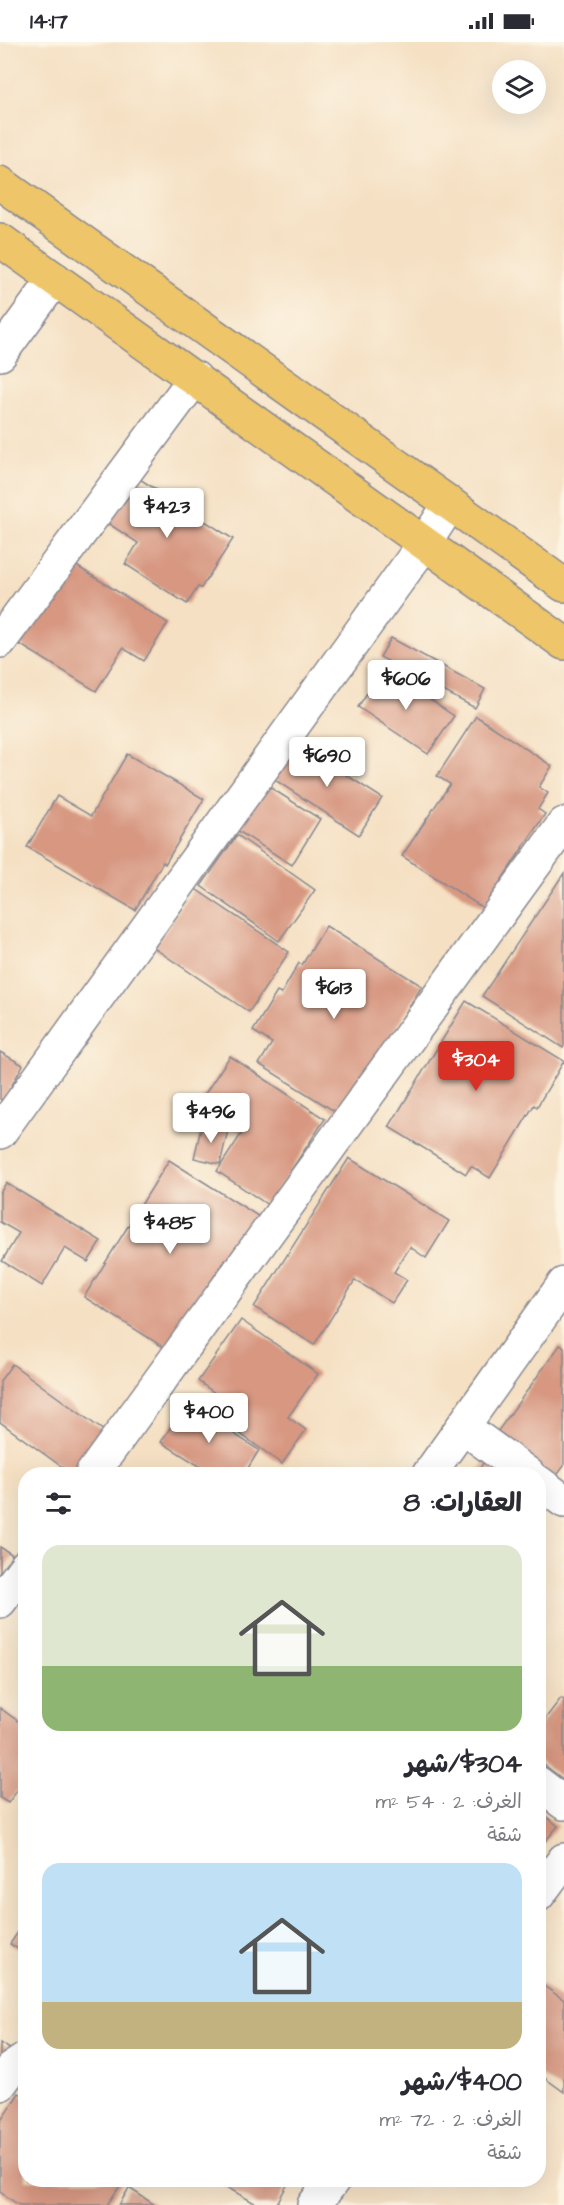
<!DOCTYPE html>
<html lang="ar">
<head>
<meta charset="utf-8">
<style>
  body { margin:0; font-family:"Architects Daughter","Playpen Sans Arabic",sans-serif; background:#f7f7f7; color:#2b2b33; direction:rtl; height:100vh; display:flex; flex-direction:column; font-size:22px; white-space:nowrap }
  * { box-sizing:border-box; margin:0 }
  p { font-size:20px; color:#7c7c81 }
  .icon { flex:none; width:33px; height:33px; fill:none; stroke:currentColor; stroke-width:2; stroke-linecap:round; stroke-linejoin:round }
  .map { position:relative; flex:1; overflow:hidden; direction:ltr }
  .details { position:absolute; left:18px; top:1425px; width:528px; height:720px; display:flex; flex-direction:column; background:#fff; border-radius:24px; box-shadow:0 6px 24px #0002; direction:rtl }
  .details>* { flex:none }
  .fabs { position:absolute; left:492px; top:18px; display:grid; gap:12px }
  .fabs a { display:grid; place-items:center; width:54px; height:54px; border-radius:50%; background:#fff; box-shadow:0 6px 24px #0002; font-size:30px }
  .price { position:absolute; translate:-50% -51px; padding:0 14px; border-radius:6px; background:#fff; color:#222; font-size:20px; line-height:39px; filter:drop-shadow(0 2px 3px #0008) }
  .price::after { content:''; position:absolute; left:50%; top:36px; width:18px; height:14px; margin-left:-9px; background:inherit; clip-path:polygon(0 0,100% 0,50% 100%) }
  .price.current { background:#d93025; color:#fff }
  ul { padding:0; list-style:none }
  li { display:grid; align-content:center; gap:12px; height:318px; padding:0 24px }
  li span { display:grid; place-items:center; height:186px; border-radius:18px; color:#555 }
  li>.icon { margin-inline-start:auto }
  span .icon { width:108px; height:108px; fill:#fffc; stroke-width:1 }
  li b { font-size:26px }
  h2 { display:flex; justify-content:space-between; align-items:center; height:72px; padding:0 24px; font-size:26px }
  .status { display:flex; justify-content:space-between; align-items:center; height:42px; padding:0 30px; background:#fff; direction:ltr }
  .status svg { height:16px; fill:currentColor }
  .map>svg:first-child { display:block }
  .building { fill:#d79781 }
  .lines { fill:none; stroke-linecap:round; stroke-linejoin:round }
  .minor-casing { stroke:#888890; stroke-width:36 }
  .trunk-casing { stroke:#888890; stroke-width:36 }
  .minor { stroke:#fff; stroke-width:33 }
  .trunk { stroke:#eec569; stroke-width:33 }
</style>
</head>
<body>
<div class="status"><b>14:17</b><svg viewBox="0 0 49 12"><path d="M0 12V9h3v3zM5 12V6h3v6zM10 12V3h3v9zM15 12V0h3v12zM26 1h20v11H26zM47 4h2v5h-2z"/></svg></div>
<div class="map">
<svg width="564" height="2163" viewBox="0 0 564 2163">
  <rect width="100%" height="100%" fill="#fcf5e5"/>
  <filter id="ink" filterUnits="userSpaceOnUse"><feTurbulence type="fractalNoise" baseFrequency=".0167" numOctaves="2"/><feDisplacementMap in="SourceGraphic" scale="12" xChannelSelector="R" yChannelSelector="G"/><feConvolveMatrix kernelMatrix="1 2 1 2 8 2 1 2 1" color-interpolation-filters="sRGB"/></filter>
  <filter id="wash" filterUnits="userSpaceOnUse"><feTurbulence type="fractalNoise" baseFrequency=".008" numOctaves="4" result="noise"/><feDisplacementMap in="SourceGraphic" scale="24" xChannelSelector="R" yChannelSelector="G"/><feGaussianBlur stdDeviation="1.35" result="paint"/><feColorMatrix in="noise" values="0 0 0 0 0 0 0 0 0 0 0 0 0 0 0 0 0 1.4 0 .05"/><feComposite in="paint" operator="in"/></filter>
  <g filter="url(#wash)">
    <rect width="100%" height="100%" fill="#f5e0c3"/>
    <g id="blocks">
      <g class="building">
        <polygon points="132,432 233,497 201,546 198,545 187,562 125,522 138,501 103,478"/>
        <polygon points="67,518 168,581 144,619 123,606 96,649 16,600"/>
        <polygon points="391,596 485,647 475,666 380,615"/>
        <polygon points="383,626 454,674 428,712 358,665"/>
        <polygon points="476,674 552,724 539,745 548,751 538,767 545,772 483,866 402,814 450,742 437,734"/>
        <polygon points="295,700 382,756 359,793 272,736"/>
        <polygon points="127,712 204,757 165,822 163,820 135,868 27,805 57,754 91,774"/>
        <polygon points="263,741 320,777 292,823 235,787"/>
        <polygon points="237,793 315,848 279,899 201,844"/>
        <polygon points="564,831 564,1004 563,1006 482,954"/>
        <polygon points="194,846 289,910 249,970 154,906"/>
        <polygon points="326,884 422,944 342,1074 259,1022 272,1001 253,989 277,950 281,952 299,921 302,923"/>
        <polygon points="466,959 564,1019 537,1065 534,1063 490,1136 471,1124 466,1132 389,1085"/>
        <polygon points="0,1010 23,1023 3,1059 0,1057"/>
        <polygon points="230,1014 325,1077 268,1163 217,1129 242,1091 198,1062"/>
        <polygon points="202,1082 228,1088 220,1122 194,1116"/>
        <polygon points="349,1116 449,1179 426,1216 410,1205 394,1230 407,1238 392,1261 355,1238 314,1303 254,1265"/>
        <polygon points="169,1118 258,1174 229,1221 225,1217 168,1308 84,1255"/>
        <polygon points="6,1141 101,1199 88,1220 65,1206 42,1244 2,1219 19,1191 0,1180 0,1151"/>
        <polygon points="241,1278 318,1332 288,1375 306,1388 282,1422 206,1367 216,1352 198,1339"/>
        <polygon points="560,1303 564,1305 564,1424 555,1436 495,1393"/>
        <polygon points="12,1322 108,1392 78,1432 72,1432 0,1380 0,1339"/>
        <polygon points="186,1361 259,1408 245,1431 247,1432 212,1432 161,1400"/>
        <polygon points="487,1415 515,1432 476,1432"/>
        <polygon points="0,1505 13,1513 0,1533"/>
        <polygon points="561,1656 564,1658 564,1738 538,1718 538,1686"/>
        <polygon points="0,1666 26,1685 26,1737 8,1761 0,1756"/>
        <polygon points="538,1768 558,1784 538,1808"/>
        <polygon points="26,1878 26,1912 10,1902"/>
        <polygon points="538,1940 564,1958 564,2050 538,2031"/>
        <polygon points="0,2001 10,2007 0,2022"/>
        <polygon points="19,2051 26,2055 26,2138 124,2138 107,2163 19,2163 0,2150 0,2080"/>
        <polygon points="214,2138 290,2138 276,2163 258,2163"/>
        <polygon points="129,2146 155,2163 119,2163"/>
      </g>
    </g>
  </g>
  <g filter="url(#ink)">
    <use href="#blocks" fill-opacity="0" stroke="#888890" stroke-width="1.5"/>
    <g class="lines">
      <defs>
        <g id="minor">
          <polyline points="0,312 55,237"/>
          <polyline points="0,599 195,336"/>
          <polyline points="0,1090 424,502 450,462"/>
          <polyline points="463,1385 528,1432"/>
          <polyline points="92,1432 564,782"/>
          <polyline points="429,1432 564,1242"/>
          <polyline points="538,1440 564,1459"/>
          <polyline points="0,1559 26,1524"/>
          <polyline points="538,1741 564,1761"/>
          <polyline points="538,1853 564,1818"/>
          <polyline points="0,2042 11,2027 26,2017"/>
          <polyline points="314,2163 333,2138"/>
        </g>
        <g id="trunk">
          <polyline points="0,141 564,543"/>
          <polyline points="0,198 564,601"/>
        </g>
      </defs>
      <use href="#minor" class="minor-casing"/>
      <use href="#trunk" class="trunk-casing"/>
      <use href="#minor" class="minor"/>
      <use href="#trunk" class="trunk"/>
    </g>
  </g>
</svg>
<div class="fabs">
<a><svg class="icon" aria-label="layers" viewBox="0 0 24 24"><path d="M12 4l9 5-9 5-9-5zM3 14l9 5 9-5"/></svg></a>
</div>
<b class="price" style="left:167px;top:497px">$423</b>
<b class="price" style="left:406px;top:669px">$606</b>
<b class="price" style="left:327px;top:746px">$690</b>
<b class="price" style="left:334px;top:978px">$613</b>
<b class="price current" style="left:476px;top:1050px">$304</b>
<b class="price" style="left:211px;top:1102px">$496</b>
<b class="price" style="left:170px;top:1213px">$485</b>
<b class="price" style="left:209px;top:1402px">$400</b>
<section class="details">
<h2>العقارات: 8<svg class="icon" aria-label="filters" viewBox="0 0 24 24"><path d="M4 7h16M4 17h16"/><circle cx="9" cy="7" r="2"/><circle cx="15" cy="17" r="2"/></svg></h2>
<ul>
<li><span style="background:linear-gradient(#dfe7d0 65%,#8fb573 0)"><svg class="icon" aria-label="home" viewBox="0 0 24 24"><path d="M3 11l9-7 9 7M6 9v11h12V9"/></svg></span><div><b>$304/شهر</b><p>الغرف: 2 · 54 m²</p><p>شقة</p></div></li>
<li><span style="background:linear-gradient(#bfe0f5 75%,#c2b280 0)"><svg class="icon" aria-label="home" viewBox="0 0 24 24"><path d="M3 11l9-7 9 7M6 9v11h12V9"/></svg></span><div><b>$400/شهر</b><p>الغرف: 2 · 72 m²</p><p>شقة</p></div></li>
</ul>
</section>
</div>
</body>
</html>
